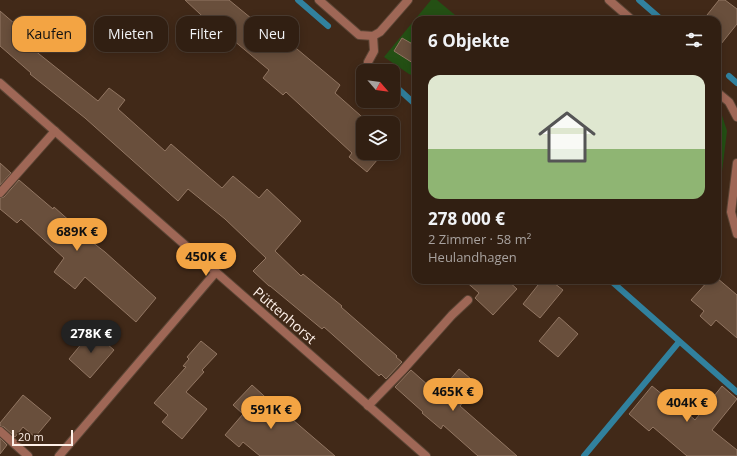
<!DOCTYPE html>
<html lang="de">
<head>
<meta charset="utf-8">
<style>
  body { margin:0; font-family:"Open Sans",sans-serif; background:#3d2c20; color:#f1f3f6; height:100vh; display:flex; flex-direction:column; font-size:15px; white-space:nowrap }
  * { box-sizing:border-box; margin:0 }
  p { font-size:13px; color:#a8a29f }
  .icon { flex:none; width:22px; height:22px; fill:none; stroke:currentColor; stroke-width:2; stroke-linecap:round; stroke-linejoin:round }
  .map { position:relative; flex:1; overflow:hidden }
  .panel { position:absolute; left:412px; top:16px; width:309px; height:268px; display:flex; flex-direction:column; background:#311f12; border-radius:12px; box-shadow:0 2px 10px #0003,0 0 0 1px #4c3d32 }
  .panel>* { flex:none }
  .guide { position:absolute; left:12px; top:16px; width:340px; height:36px; display:flex; gap:8px }
  .needle { width:26px; rotate:118deg }
  .fabs { position:absolute; left:356px; top:64px; display:grid; gap:8px }
  .fabs a { display:grid; place-items:center; width:44px; height:44px; border-radius:8px; background:#311f12; box-shadow:0 2px 10px #0003,0 0 0 1px #4c3d32; font-size:20px }
  .scale { position:absolute; left:12px; bottom:10px; width:61px; box-sizing:border-box; padding-left:4px; border:2px solid #fef0e8; border-top:0; font-size:11px; line-height:14px; white-space:nowrap; color:#fef0e8; -webkit-text-stroke:3px #412918; paint-order:stroke }
  .price { position:absolute; translate:-50% -34px; padding:0 9px; border-radius:14px; background:#f3a443; color:#111; font-size:13px; line-height:26px; filter:drop-shadow(0 1px 2px #0008) }
  .price::after { content:''; position:absolute; left:50%; top:24px; width:12px; height:9px; margin-left:-6px; background:inherit; clip-path:polygon(0 0,100% 0,50% 100%) }
  .price.on { background:#222; color:#fff }
  ul { padding:0; list-style:none }
  li { display:grid; align-content:center; gap:8px; height:212px; padding:0 16px }
  li span { display:grid; place-items:center; height:124px; border-radius:12px; color:#555 }
  li>.icon { margin-inline-start:auto }
  span .icon { width:72px; height:72px; fill:#fffc; stroke-width:1 }
  li b { font-size:17px }
  h2 { display:flex; justify-content:space-between; align-items:center; height:48px; padding:0 16px; font-size:17px }
  .chip { padding:0 14px; border-radius:12px; background:#311f12; box-shadow:0 2px 10px #0003,0 0 0 1px #4c3d32; font-size:14px; line-height:36px }
  .chip.on { background:#f3a443; color:#111 }
  .map>svg:first-child { display:block }
  .park { fill:#245014 }
  .lines { fill:none; stroke-linecap:round; stroke-linejoin:round }
  .stream { stroke:#31819e; stroke-width:6 }
  .building { fill:#694f3c; stroke:#927662 }
  .lane-casing { stroke:#5b4535; stroke-width:10 }
  .street-casing { stroke:#5b4535; stroke-width:10 }
  .lane { stroke:#9f6756; stroke-width:8 }
  .street { stroke:#9f6756; stroke-width:8 }
  .labels { text-anchor:middle; dominant-baseline:central; stroke-width:4; stroke-linejoin:round; paint-order:stroke }
  .street-label { font-size:14px; fill:#fef0e8; stroke:#412918 }
</style>
</head>
<body>
<div class="map">
<svg width="737" height="456" viewBox="0 0 737 456">
  <rect width="100%" height="100%" fill="#412918"/>
  <g class="park">
    <polygon points="431,0 437,0 461,20 416,20 416,77 409,74 384,57"/>
    <polygon points="717,107 720,109 727,131 718,204 717,204"/>
  </g>
  <g class="lines">
    <g class="stream">
      <polyline points="298,0 328,26"/>
      <polyline points="639,0 662,20"/>
      <polyline points="729,76 737,83"/>
      <polyline points="393,84 416,105"/>
      <polyline points="610,280 737,392"/>
      <polyline points="584,456 679,342"/>
    </g>
  </g>
  <g class="building">
    <polygon points="185,0 229,0 263,28 265,26 289,47 291,44 340,85 335,93 369,123 363,123 363,153 383,153 367,172 349,157 352,153 286,92 283,95 263,78 269,70 233,40 227,47 210,33 214,27"/>
    <polygon points="719,0 725,0 737,9 737,24 717,49 717,20 703,20"/>
    <polygon points="0,11 29,36 24,42 98,101 109,88 125,100 118,109 165,151 171,144 222,188 233,176 259,198 267,189 301,221 275,251 301,276 303,274 342,306 341,307 397,356 396,357 402,362 386,379 381,374 379,376 324,327 322,329 270,286 269,286 253,271 266,258 225,219 188,189 178,201 85,118 30,74 31,73 0,46"/>
    <polygon points="402,38 416,46 416,65 394,51"/>
    <polygon points="0,163 11,173 0,185"/>
    <polygon points="19,180 53,209 54,207 72,223 70,225 105,252 156,298 136,322 85,277 75,289 54,272 64,258 21,219 17,223 0,209 0,198 4,197"/>
    <polygon points="717,278 737,295 737,338 716,320 711,326 700,316 704,311 691,300 709,280 717,280"/>
    <polygon points="464,280 507,280 517,289 493,315 475,298 479,293"/>
    <polygon points="542,280 550,280 563,290 540,318 523,304"/>
    <polygon points="559,317 578,334 558,357 539,341"/>
    <polygon points="92,331 114,350 90,378 69,359"/>
    <polygon points="201,341 217,354 202,370 204,372 186,392 207,409 182,439 162,422 168,415 154,403 186,367 183,366 189,359 187,357"/>
    <polygon points="459,369 477,384 460,406 517,456 478,456 443,425 441,429 422,413 423,412 395,387 411,370 438,394"/>
    <polygon points="252,385 285,415 286,414 335,456 260,456 243,442 239,447 225,435 243,414 233,405"/>
    <polygon points="652,386 685,413 686,412 695,420 722,386 737,399 712,430 737,450 737,456 687,456 653,427 649,431 629,414"/>
    <polygon points="23,395 51,418 35,437 23,427 15,437 4,427 0,426 0,423"/>
    <polygon points="0,438 7,445 0,454"/>
  </g>
  <g class="lines">
    <defs>
      <g id="lane">
        <polyline points="0,193 55,131"/>
        <polyline points="368,406 402,371 452,315 468,300"/>
        <polyline points="0,431 28,456"/>
      </g>
      <g id="street">
        <polyline points="319,0 359,35 373,36 380,32 408,0"/>
        <polyline points="609,0 632,20"/>
        <polyline points="368,62 374,51 373,36"/>
        <polyline points="0,83 426,456"/>
        <polyline points="717,92 729,102 737,117"/>
        <polyline points="737,163 731,212 737,234"/>
        <polyline points="59,456 216,272"/>
      </g>
    </defs>
    <use href="#lane" class="lane-casing"/>
    <use href="#street" class="street-casing"/>
    <use href="#lane" class="lane"/>
    <use href="#street" class="street"/>
  </g>
  <g class="labels">
    <g class="street-label">
      <text transform="translate(285 315) rotate(41)">Püttenhorst</text>
    </g>
  </g>
</svg>
<div class="fabs">
<a><svg class="needle" viewBox="-14 -14 28 28"><path d="M0-13l5 13h-10z" fill="#e53935"/><path d="M0 13l5-13h-10z" fill="#a8a29f"/></svg></a>
<a><svg class="icon" aria-label="layers" viewBox="0 0 24 24"><path d="M12 4l9 5-9 5-9-5zM3 14l9 5 9-5"/></svg></a>
</div>
<div class="scale">20 m</div>
<b class="price" style="left:77px;top:252px">689K €</b>
<b class="price" style="left:206px;top:277px">450K €</b>
<b class="price on" style="left:91px;top:354px">278K €</b>
<b class="price" style="left:453px;top:412px">465K €</b>
<b class="price" style="left:687px;top:423px">404K €</b>
<b class="price" style="left:271px;top:430px">591K €</b>
<div class="guide">
<a class="chip on">Kaufen</a>
<a class="chip">Mieten</a>
<a class="chip">Filter</a>
<a class="chip">Neu</a>
</div>
<section class="panel">
<h2>6 Objekte<svg class="icon" aria-label="filters" viewBox="0 0 24 24"><path d="M4 7h16M4 17h16"/><circle cx="9" cy="7" r="2"/><circle cx="15" cy="17" r="2"/></svg></h2>
<ul>
<li><span style="background:linear-gradient(#dfe7d0 60%,#8fb573 0)"><svg class="icon" aria-label="home" viewBox="0 0 24 24"><path d="M3 11l9-7 9 7M6 9v11h12V9"/></svg></span><div><b>278 000 €</b><p>2 Zimmer · 58 m²</p><p>Heulandhagen</p></div></li>
</ul>
</section>
</div>
</body>
</html>
